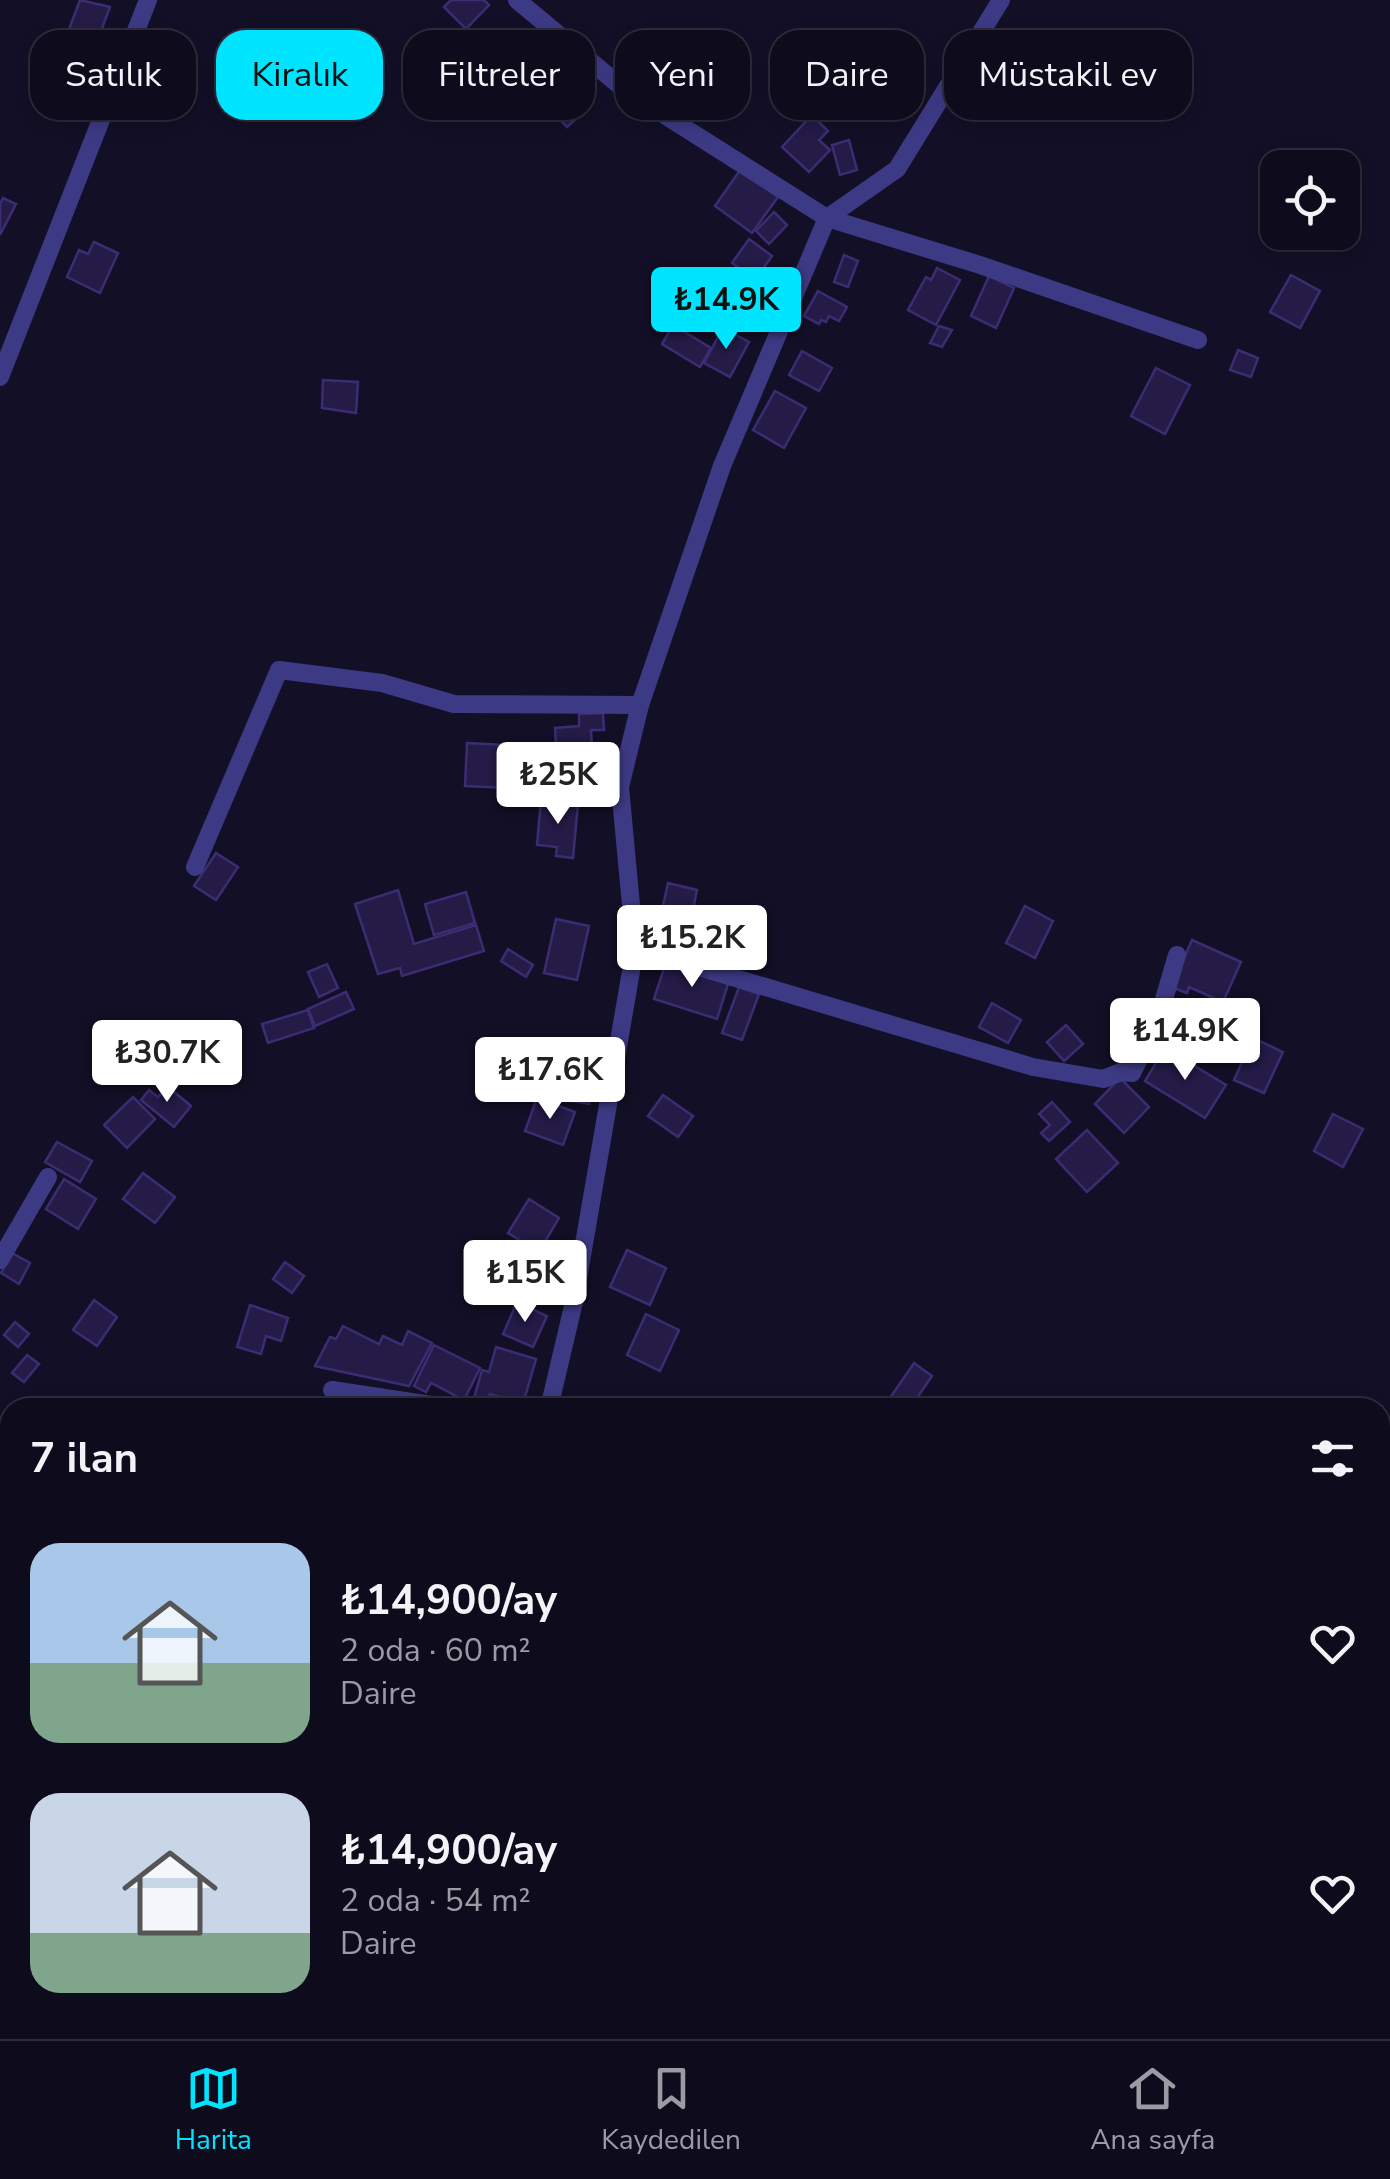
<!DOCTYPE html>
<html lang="tr">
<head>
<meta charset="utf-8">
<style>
  body { margin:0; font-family:"Nunito Sans",sans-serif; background:#1c1929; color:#f1f3f6; height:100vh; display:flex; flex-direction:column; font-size:38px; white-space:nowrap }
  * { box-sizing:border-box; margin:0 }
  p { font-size:32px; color:#9b9ba3 }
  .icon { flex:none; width:55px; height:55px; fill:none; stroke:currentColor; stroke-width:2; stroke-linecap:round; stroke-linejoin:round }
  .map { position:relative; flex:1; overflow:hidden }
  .panel { position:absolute; left:0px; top:1398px; width:1390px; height:642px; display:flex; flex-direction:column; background:#0e0b1c; border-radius:30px 30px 0 0; box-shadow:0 5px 15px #0003,0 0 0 2px #2e2b3b }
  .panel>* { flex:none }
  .top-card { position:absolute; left:30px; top:30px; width:1330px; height:90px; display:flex; gap:20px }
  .fabs { position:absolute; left:1260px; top:150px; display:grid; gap:20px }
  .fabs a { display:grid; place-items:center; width:100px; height:100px; border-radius:20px; background:#0e0b1c; box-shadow:0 5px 15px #0003,0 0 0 2px #2e2b3b; font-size:50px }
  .price { position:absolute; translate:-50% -85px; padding:0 22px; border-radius:10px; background:#fff; color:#222; font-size:32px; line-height:65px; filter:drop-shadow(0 2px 5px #0008) }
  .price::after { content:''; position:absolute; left:50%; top:60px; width:30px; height:22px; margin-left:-15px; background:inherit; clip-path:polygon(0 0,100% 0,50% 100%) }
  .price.current { background:#00e5ff; color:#111 }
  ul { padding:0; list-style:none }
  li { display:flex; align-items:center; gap:30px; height:250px; padding:0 30px }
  li span { display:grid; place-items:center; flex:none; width:280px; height:200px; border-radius:30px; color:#555 }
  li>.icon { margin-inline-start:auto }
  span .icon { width:120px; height:120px; fill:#fffc; stroke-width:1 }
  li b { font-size:42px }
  h2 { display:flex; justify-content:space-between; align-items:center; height:120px; padding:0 30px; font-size:42px }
  .chip { padding:0 35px; border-radius:30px; background:#0e0b1c; box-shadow:0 5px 15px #0003,0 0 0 2px #2e2b3b; font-size:35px; line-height:90px }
  .chip.current { background:#00e5ff; color:#111 }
  .tab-bar { display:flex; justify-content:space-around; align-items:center; height:140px; border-top:2px solid #2e2b3b; background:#0e0b1c; font-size:28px; color:#9b9ba3 }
  .tab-bar a { display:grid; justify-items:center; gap:5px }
  .tab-bar .current { color:#00e5ff }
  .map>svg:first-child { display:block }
  .building { fill:#241b47; stroke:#3b2d73; stroke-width:2.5 }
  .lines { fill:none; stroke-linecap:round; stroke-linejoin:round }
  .street { stroke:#3d3a85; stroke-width:18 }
</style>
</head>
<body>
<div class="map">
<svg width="1390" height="2039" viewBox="0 0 1390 2039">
  <rect width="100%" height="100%" fill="#130f26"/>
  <g class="building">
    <polygon points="80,0 110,7 97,42 68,32"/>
    <polygon points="451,0 484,0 489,5 466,29 444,7"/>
    <polygon points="572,81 593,103 567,127 546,105"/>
    <polygon points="812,115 828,131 819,140 830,150 809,172 782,147"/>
    <polygon points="849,140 857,170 840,175 832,145"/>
    <polygon points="740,170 778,197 752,233 715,206"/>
    <polygon points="3,198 16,204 0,235 0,204"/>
    <polygon points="774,212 787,225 769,244 756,231"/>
    <polygon points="749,239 772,256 755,280 732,263"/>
    <polygon points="94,242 118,253 100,293 67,277 79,250 88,254"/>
    <polygon points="844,255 858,261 848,287 834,282"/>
    <polygon points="937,268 960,280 936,325 908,310 926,277 931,280"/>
    <polygon points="1291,275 1320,291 1300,328 1270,312"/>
    <polygon points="989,276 1014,288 996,328 971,316"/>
    <polygon points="713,290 729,299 722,312 706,303"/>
    <polygon points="818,291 847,307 839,321 829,316 826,322 821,320 819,324 804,316"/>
    <polygon points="673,325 711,348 700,367 662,344"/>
    <polygon points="939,326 952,330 942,347 930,343"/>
    <polygon points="723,328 749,342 730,377 704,363"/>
    <polygon points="1238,350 1258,358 1251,377 1230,370"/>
    <polygon points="802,351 832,368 819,391 789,375"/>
    <polygon points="1156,368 1190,385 1165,434 1131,416"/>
    <polygon points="323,380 358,382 356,413 322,408"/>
    <polygon points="775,391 806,408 784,448 753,430"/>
    <polygon points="603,713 604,730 591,730 593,763 557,764 555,728 579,726 579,714"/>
    <polygon points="467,743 504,745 503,766 511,767 510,788 465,786"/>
    <polygon points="541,800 578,804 573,858 556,856 557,847 537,845"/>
    <polygon points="216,853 238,867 216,900 194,886"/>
    <polygon points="668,883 697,890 688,935 658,929"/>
    <polygon points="398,890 414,944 476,925 484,951 402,976 400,968 378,974 355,904"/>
    <polygon points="466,892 475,923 434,935 425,904"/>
    <polygon points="1025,906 1053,921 1035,958 1006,943"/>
    <polygon points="556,919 589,926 577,980 544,973"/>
    <polygon points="1192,940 1241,962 1223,1002 1189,987 1187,993 1171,987"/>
    <polygon points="508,949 533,965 526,977 501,961"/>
    <polygon points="666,962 729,981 717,1019 654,999"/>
    <polygon points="327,964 338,988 319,997 308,972"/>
    <polygon points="739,987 759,994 742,1040 722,1033"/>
    <polygon points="346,992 354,1009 315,1026 308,1009"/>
    <polygon points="992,1003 1021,1020 1008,1043 979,1027"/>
    <polygon points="308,1010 314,1028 268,1043 262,1024"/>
    <polygon points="1066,1025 1083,1044 1064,1061 1047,1042"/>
    <polygon points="1253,1038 1283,1052 1264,1093 1234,1080"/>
    <polygon points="163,1043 179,1050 173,1063 157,1056"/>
    <polygon points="581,1045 598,1048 589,1104 572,1101"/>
    <polygon points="1165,1048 1226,1085 1205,1118 1145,1081"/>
    <polygon points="1120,1078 1149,1107 1124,1133 1095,1104"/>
    <polygon points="167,1086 191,1106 174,1127 141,1100 149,1090 158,1097"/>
    <polygon points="663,1095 693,1116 678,1137 648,1116"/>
    <polygon points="133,1097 155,1119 127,1148 104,1125"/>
    <polygon points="537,1098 575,1112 563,1145 525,1131"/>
    <polygon points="1052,1102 1070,1122 1049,1141 1041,1133 1050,1125 1039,1114"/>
    <polygon points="1333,1114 1363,1129 1343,1167 1314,1151"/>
    <polygon points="1087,1130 1118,1163 1087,1192 1056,1159"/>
    <polygon points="57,1142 92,1161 80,1182 45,1162"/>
    <polygon points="143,1173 175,1197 155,1223 123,1199"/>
    <polygon points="64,1179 96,1199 78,1229 46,1209"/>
    <polygon points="529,1199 559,1218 539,1252 508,1233"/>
    <polygon points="627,1250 666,1268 650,1305 610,1287"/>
    <polygon points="12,1253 30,1263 19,1284 1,1273"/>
    <polygon points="285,1262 304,1276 292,1293 273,1279"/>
    <polygon points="94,1300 117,1317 97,1346 73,1330"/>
    <polygon points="517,1302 547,1316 533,1347 503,1334"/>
    <polygon points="250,1305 288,1318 281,1341 266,1336 261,1354 237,1347"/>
    <polygon points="646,1314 679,1330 660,1371 627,1355"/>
    <polygon points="15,1322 29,1334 18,1347 4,1335"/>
    <polygon points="343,1326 379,1344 383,1336 402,1345 408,1331 432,1343 409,1386 315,1366 330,1337 336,1339"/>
    <polygon points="434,1345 480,1368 464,1400 431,1383 426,1392 414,1386"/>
    <polygon points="496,1347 536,1359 523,1404 490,1394 488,1402 474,1398 482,1370 489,1372"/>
    <polygon points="27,1355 39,1364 24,1382 12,1373"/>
    <polygon points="914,1363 932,1376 910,1408 883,1408"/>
    <polygon points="0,1586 10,1592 10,1618 2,1631"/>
    <polygon points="442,2030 480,2030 476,2039 438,2039"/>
    <polygon points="740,2030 772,2030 773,2039 746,2039 746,2033 740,2033"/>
    <polygon points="799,2030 831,2030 828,2039 797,2039"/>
    <polygon points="1279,2030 1312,2030 1319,2032 1317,2039 1275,2039"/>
  </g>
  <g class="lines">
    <g class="street">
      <polyline points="517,0 625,90 827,218 980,265 1198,340"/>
      <polyline points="0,377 148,0"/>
      <polyline points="526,778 620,787"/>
      <polyline points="195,867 279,670 382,683 454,704 640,705"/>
      <polyline points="635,948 1033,1067 1103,1079 1121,1072 1132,1073 1157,1023 1177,955"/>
      <polyline points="0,1260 48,1177"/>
      <polyline points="332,1390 451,1408"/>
      <polyline points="549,1408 574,1302 635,948 620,787 640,705 722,466 827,218 897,169 1001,0"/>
      <polyline points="0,1460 10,1469"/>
      <polyline points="1380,1576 1390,1573"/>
      <polyline points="727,2030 730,2039"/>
      <polyline points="1225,2030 1228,2039"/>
      <polyline points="409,2039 412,2030"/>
    </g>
  </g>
</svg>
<div class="fabs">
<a><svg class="icon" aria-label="locate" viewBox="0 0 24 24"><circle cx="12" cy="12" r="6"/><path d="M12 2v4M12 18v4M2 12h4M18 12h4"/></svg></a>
</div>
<b class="price current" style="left:726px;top:352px">₺14.9K</b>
<b class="price" style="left:558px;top:827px">₺25K</b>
<b class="price" style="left:692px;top:990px">₺15.2K</b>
<b class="price" style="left:1185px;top:1083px">₺14.9K</b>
<b class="price" style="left:167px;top:1105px">₺30.7K</b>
<b class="price" style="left:550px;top:1122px">₺17.6K</b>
<b class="price" style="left:525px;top:1325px">₺15K</b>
<div class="top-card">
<a class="chip">Satılık</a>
<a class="chip current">Kiralık</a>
<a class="chip">Filtreler</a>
<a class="chip">Yeni</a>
<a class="chip">Daire</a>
<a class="chip">Müstakil ev</a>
</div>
<section class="panel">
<h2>7 ilan<svg class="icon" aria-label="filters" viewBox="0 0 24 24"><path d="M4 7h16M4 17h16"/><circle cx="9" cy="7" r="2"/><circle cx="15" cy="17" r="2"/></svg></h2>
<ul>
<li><span style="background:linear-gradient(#a9c7e8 60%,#7fa58c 0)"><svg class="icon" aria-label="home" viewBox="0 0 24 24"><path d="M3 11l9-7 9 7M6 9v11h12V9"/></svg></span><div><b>₺14,900/ay</b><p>2 oda · 60 m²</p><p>Daire</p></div><svg class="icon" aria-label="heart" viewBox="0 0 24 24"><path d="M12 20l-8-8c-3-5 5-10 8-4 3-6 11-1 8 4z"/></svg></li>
<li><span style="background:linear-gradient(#c9d6e8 70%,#7fa58c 0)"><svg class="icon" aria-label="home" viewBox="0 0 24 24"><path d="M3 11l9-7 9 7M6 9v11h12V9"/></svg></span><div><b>₺14,900/ay</b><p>2 oda · 54 m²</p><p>Daire</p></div><svg class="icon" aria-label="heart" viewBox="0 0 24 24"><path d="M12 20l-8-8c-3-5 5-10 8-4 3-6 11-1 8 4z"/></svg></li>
</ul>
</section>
</div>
<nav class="tab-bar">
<a class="current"><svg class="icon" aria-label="map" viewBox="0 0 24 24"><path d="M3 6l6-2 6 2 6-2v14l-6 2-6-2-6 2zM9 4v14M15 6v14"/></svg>Harita</a>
<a><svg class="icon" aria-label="saved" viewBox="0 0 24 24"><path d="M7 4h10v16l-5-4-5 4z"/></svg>Kaydedilen</a>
<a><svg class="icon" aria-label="home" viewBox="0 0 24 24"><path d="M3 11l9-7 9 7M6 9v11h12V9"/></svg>Ana sayfa</a>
</nav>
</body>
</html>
